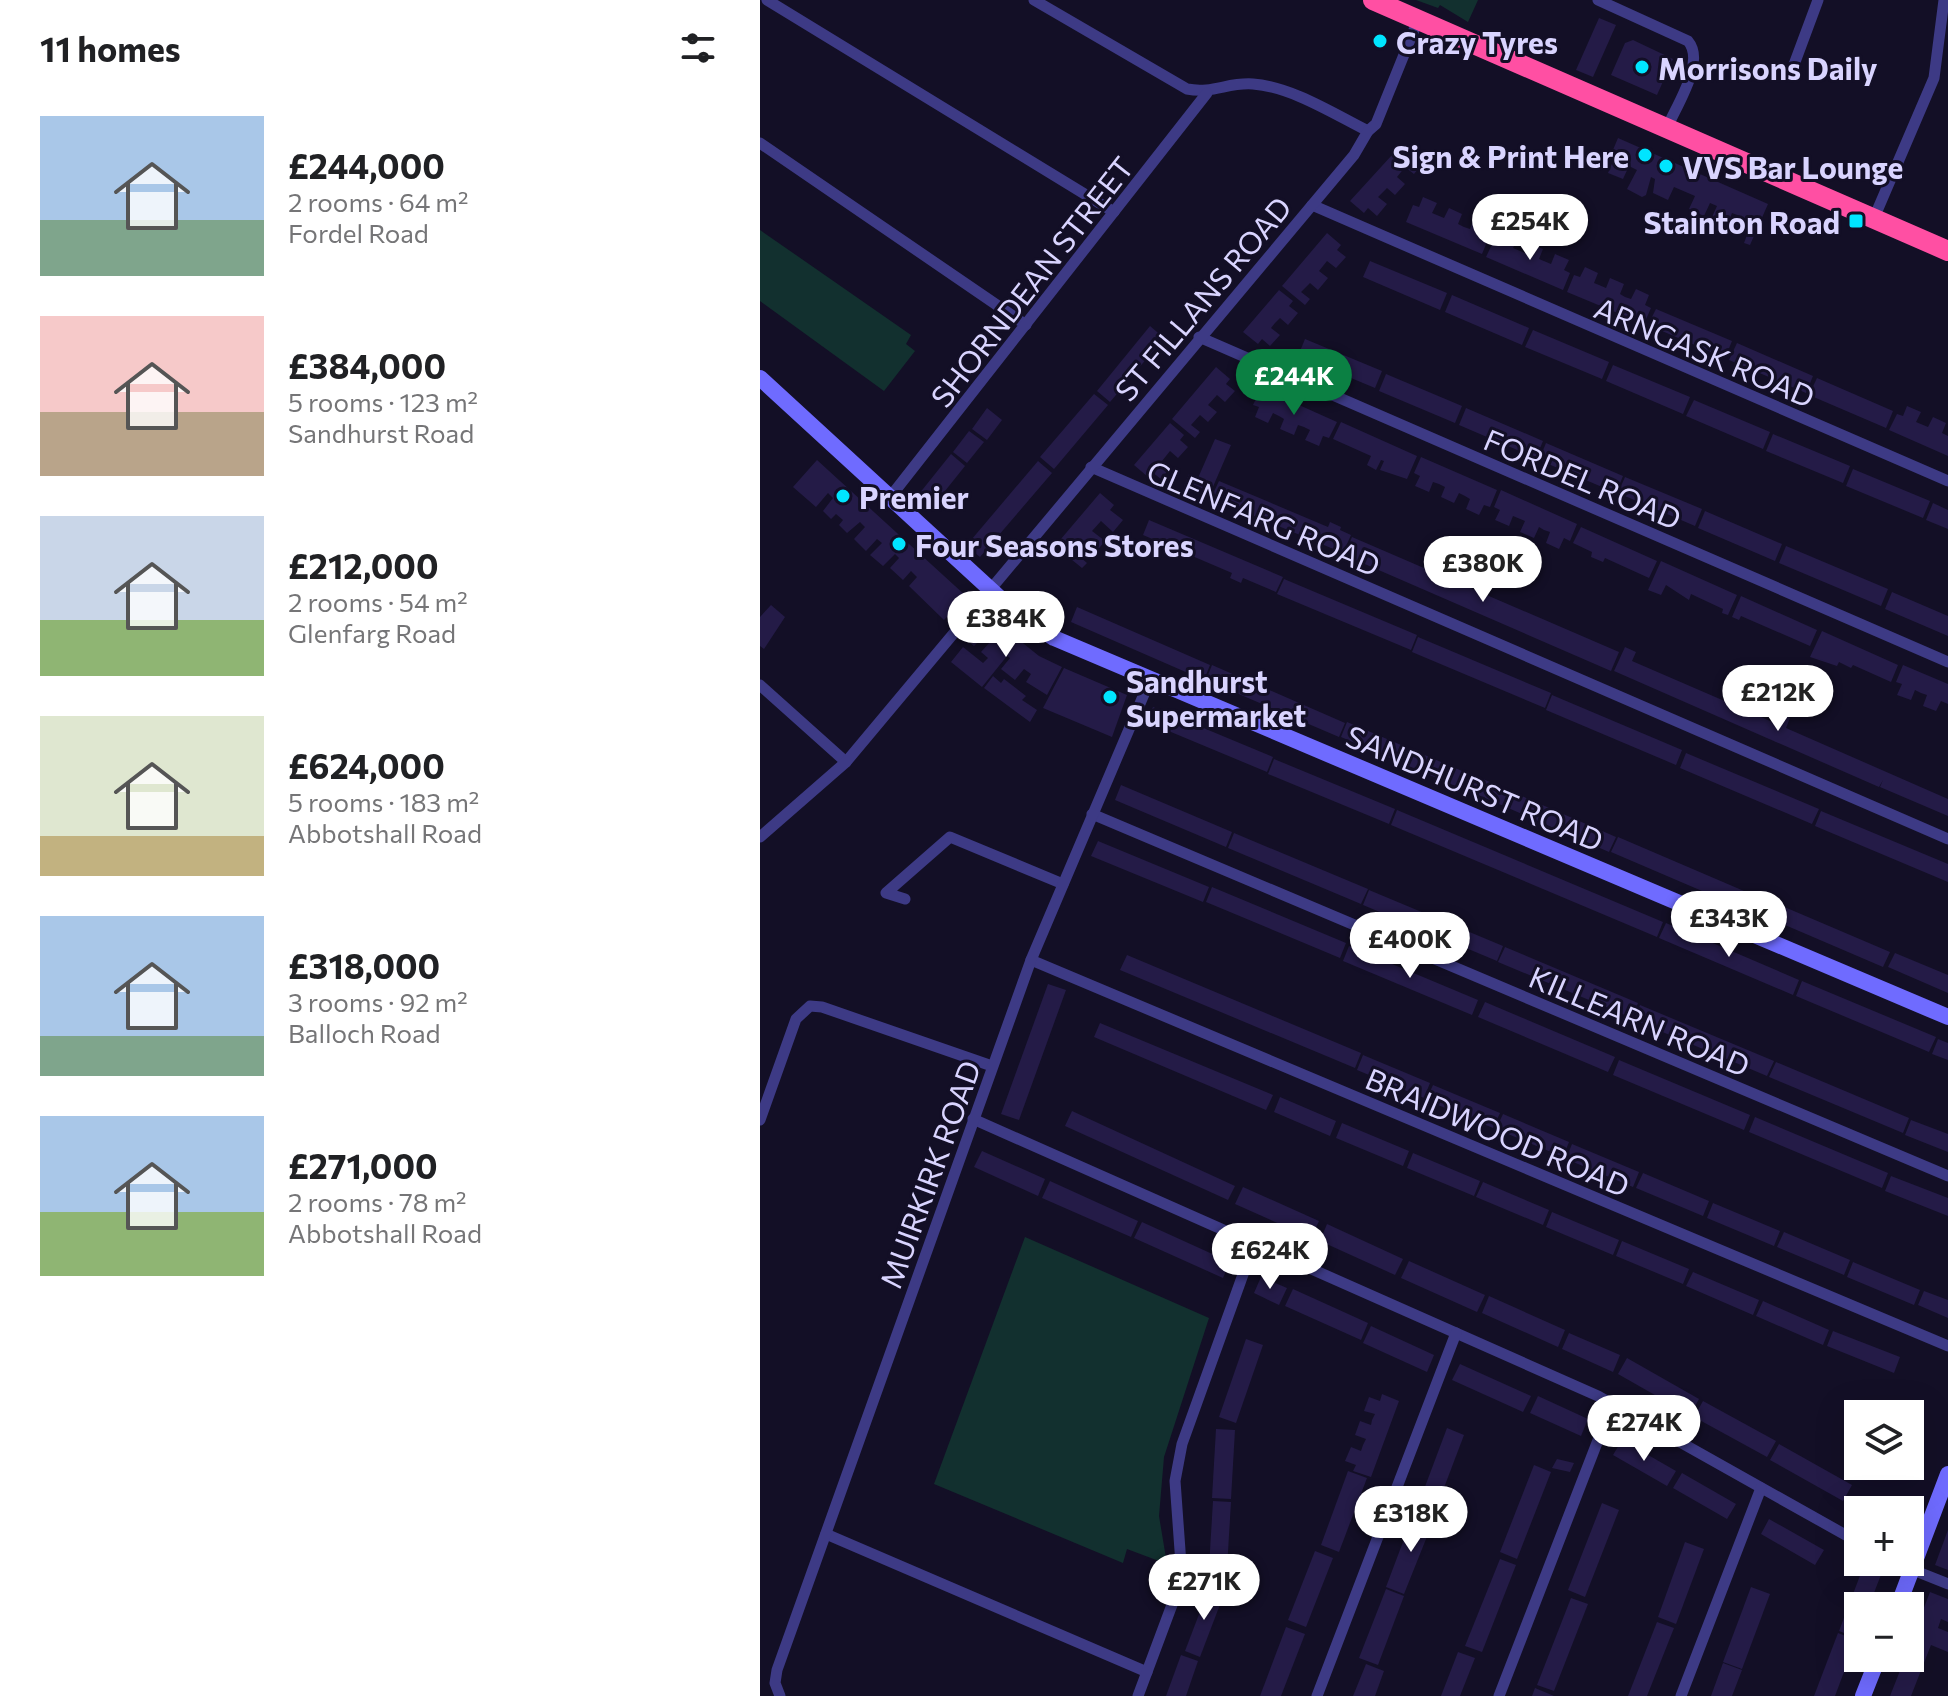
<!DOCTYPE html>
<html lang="en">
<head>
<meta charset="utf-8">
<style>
  body { margin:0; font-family:Commissioner,sans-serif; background:#f2f2f2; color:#202124; height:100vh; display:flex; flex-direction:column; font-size:30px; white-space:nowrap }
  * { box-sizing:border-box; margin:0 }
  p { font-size:26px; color:#757577 }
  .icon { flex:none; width:44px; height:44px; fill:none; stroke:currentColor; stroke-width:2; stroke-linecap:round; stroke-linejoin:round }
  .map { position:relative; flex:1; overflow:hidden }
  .details { display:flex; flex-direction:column; background:#fff; width:760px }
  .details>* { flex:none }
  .buttons { position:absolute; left:1084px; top:1400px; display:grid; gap:16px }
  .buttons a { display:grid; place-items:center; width:80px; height:80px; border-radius:0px; background:#fff; box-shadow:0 8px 32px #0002; font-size:40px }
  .price { position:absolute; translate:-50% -68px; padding:0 18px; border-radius:28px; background:#fff; color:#222; font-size:26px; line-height:52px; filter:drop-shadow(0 2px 4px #0008) }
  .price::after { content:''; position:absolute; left:50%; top:48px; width:24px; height:18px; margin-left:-12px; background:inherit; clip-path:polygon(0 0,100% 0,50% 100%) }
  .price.on { background:#0b8043; color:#fff }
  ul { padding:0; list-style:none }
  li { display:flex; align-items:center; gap:24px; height:200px; padding:0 40px }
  li span { display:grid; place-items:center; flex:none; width:224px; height:160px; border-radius:0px; color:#555 }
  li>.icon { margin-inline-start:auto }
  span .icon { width:96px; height:96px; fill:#fffc; stroke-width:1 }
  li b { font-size:34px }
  h2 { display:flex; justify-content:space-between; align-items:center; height:96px; padding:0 40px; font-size:34px }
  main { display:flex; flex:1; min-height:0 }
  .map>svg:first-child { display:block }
  .green { fill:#12302f }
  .building { fill:#241b47 }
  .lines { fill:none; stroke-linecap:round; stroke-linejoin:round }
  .street { stroke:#3d3a85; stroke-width:11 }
  .secondary { stroke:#6f6bff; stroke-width:16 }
  .highway { stroke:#ff4fa3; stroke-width:20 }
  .poi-dot { fill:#00e5ff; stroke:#130f26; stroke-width:3 }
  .labels { text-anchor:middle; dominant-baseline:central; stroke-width:6; stroke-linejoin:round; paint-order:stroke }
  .poi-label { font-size:30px; font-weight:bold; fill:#d9d4ff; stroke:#130f26; text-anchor:start }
  .street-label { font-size:30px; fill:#d9d4ff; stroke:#130f26 }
</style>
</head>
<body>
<main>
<section class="details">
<h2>11 homes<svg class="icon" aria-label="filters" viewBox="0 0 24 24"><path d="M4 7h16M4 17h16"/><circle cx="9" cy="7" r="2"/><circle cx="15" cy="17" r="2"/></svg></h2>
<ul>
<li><span style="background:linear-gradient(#a9c7e8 65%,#7fa58c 0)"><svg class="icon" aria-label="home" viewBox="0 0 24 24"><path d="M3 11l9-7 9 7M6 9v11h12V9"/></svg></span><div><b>£244,000</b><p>2 rooms · 64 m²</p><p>Fordel Road</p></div></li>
<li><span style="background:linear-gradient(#f6c9c9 60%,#b9a48a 0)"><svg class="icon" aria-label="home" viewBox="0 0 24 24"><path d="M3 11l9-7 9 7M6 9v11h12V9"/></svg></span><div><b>£384,000</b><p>5 rooms · 123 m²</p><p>Sandhurst Road</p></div></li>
<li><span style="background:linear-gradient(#c9d6e8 65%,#8fb573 0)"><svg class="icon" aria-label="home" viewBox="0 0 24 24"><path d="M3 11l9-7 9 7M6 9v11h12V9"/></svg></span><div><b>£212,000</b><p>2 rooms · 54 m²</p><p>Glenfarg Road</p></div></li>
<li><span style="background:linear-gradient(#dfe7d0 75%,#c2b280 0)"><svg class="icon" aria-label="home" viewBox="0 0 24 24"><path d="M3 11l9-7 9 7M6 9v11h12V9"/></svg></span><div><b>£624,000</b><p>5 rooms · 183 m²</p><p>Abbotshall Road</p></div></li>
<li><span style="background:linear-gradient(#a9c7e8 75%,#7fa58c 0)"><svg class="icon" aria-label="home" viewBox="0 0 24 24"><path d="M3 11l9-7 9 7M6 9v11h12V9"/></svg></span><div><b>£318,000</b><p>3 rooms · 92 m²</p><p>Balloch Road</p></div></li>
<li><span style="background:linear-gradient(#a9c7e8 60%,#8fb573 0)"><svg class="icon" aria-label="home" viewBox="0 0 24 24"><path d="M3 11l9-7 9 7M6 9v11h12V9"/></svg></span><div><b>£271,000</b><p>2 rooms · 78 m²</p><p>Abbotshall Road</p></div></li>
</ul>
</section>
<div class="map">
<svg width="1188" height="1696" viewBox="0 0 1188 1696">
  <rect width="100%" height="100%" fill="#130f26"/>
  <g class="green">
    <polygon points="656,0 718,0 708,22 680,5 678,8"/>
    <polygon points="0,230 151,335 146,344 155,351 124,391 0,301"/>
    <polygon points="265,1237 449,1318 404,1457 399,1516 407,1564 367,1549 363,1563 174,1484"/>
  </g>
  <g class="building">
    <polygon points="839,18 856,25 833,77 816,70"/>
    <polygon points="873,40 913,59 897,95 851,75 865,43"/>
    <polygon points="858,138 1008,204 990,245 984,243 987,235 974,230 980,216 972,213 967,226 951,219 957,206 950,203 944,216 929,209 935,196 914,187 908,200 893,193 895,179 891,177 886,195 882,197 867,189 877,170 869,166 863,179 848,173 854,159 850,157"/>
    <polygon points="632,155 658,169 654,174 645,167 637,177 645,184 635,195 627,188 618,197 627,204 617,216 608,208 604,213 590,201"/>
    <polygon points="663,197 677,203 672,213 684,218 689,208 702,214 698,224 704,227 710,229 714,219 728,225 724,235 729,237 722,254 646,222 653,205 659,207"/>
    <polygon points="744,232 758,238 753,248 765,253 769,243 783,249 779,259 791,264 795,254 809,260 804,270 810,273 803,290 726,257 734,240 740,243"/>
    <polygon points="567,233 581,245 577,250 586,257 576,268 567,261 559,271 568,278 558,290 550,283 541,292 550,299 545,305 522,286"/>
    <polygon points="610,261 687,293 680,310 603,277"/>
    <polygon points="825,267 838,273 834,283 839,285 846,288 850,278 864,284 860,294 865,297 871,299 876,289 889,295 885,305 891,308 884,324 807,292 814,275 820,277"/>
    <polygon points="519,290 533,301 529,306 538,313 528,325 520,318 515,323 511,328 520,335 510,346 502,339 498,344 483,332"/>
    <polygon points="692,295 769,328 762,345 685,312"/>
    <polygon points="896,309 972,341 965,358 888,325"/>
    <polygon points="390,326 404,338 350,402 337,391"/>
    <polygon points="773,330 849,362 842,379 765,347"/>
    <polygon points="545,339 622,371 615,388 538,356"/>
    <polygon points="977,343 1053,376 1046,393 969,360"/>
    <polygon points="853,365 930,397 923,414 846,381"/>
    <polygon points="456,367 470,379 466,384 475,391 465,402 457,395 448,405 457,412 448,422 440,415 431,425 440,432 435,438 412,419"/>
    <polygon points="626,374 702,406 695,423 619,391"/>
    <polygon points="1057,378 1133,411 1126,428 1049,395"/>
    <polygon points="501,388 577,422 569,438 563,436 559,446 545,440 550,430 544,427 538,425 534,435 520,429 524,419 519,416 513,413 508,423 495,417 499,407 493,405"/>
    <polygon points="334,394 348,405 294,469 280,457"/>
    <polygon points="934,400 1010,432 1003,449 926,416"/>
    <polygon points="1147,406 1161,412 1156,422 1168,427 1173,417 1186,423 1182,433 1188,436 1188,456 1129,430 1137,414 1143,416"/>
    <polygon points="227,408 242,420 227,440 212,429"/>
    <polygon points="706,408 783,441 776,458 699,425"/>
    <polygon points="581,422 657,456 647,479 620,470 624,461 621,460 616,470 607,465 611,456 573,439"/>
    <polygon points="410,423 424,435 420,440 428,447 418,458 410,451 402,461 410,468 401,479 392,472 388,477 374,465"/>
    <polygon points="209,431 224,442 207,463 193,452"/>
    <polygon points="1013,434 1090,466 1083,483 1006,451"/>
    <polygon points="455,439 471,445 449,496 424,486 429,474 438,478"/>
    <polygon points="786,443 863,476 856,493 779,460"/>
    <polygon points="191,454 205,466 173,506 159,494"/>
    <polygon points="661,457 737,490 730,507 724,505 719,515 706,509 710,499 705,496 699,493 694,503 681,497 685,487 679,484 673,482 669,492 655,486 660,476 654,473"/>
    <polygon points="57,460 206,596 184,620 149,586 157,577 151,571 143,580 130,568 139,558 135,554 123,566 110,555 122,543 117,539 106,551 94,539 105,527 100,522 87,533 79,525 83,520 76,514 71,519 63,511 73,498 68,493 56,507 33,487"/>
    <polygon points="278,461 292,473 220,557 206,546"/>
    <polygon points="1093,469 1170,501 1163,518 1086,486"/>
    <polygon points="865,477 942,509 935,526 858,493"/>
    <polygon points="459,481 568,527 570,522 581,527 580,530 591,535 583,553 451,498"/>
    <polygon points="741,490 817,524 810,541 804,538 799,549 786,543 790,532 784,530 779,527 774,538 760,532 765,521 753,516 749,526 735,520 740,510 734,507"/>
    <polygon points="340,493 354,505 350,510 363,520 353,532 341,521 332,531 345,541 335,553 323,542 318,547 314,552 327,563 322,568 295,546"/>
    <polygon points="1173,503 1188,510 1188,529 1166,520"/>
    <polygon points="945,511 1022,544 1015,561 938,528"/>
    <polygon points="389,520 523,577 516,592 483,578 481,583 470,578 472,573 383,535"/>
    <polygon points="821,527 897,561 889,578 845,558 843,562 831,557 832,552 813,543"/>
    <polygon points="592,537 859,652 851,671 584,555"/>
    <polygon points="1026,546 1128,589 1121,606 1019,563"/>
    <polygon points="901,561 977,595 968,615 962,613 963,609 931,594 929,600 906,585 901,595 888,590"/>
    <polygon points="524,579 657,635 651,650 517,594"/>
    <polygon points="1132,592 1188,616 1188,636 1125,609"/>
    <polygon points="981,596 1057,630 1050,646 981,616 979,620 972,617"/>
    <polygon points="11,605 25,617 4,649 0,646 0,617"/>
    <polygon points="317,607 450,665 444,680 311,622"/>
    <polygon points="229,616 279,656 302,667 287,695 266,682 271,674 264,669 255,680 241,669 250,658 247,656 222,687 191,662 203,647 223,663 228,658 221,652 230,642 224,636 214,646 208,641"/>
    <polygon points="1062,631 1138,665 1131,682 1093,665 1091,668 1079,662 1077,666 1050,657"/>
    <polygon points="658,637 791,693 785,708 652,652"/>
    <polygon points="865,647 876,652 872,661 983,709 987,701 995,705 992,713 1017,724 1021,714 1030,718 1026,728 1188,799 1188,816 1120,787 1123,780 1119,787 854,671"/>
    <polygon points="452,665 585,723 579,737 446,680"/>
    <polygon points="1143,665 1188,684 1188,704 1181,701 1176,711 1163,706 1167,695 1161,693 1155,690 1151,700 1137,695 1142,684 1136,682"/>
    <polygon points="304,668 367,695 352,737 283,708"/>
    <polygon points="233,676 241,683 244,679 266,696 262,700 277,710 270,722 224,688"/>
    <polygon points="792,695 922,750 916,765 786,710"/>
    <polygon points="393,707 513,757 507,772 387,722"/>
    <polygon points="587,722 721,779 714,794 581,737"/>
    <polygon points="926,753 1059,809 1052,824 920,768"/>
    <polygon points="514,759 635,809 629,824 508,774"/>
    <polygon points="723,779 856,837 849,852 716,794"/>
    <polygon points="361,785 472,832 466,847 355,800"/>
    <polygon points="637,810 903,922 897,937 631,825"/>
    <polygon points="1061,811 1188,864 1188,882 1055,826"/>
    <polygon points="474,833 608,889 601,904 468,848"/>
    <polygon points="858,837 991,894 984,909 851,852"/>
    <polygon points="338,841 449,887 443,902 331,856"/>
    <polygon points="452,887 586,943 580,958 446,902"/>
    <polygon points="609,890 743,946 737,961 603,905"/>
    <polygon points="996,895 1130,952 1123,967 990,910"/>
    <polygon points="906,923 1039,980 1033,995 899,938"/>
    <polygon points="589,946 718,1000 712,1015 583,961"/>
    <polygon points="745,947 878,1003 872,1018 738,962"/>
    <polygon points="1135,953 1188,975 1188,993 1128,967"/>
    <polygon points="367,955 601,1053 595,1068 360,970"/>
    <polygon points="1042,981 1176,1037 1169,1052 1036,996"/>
    <polygon points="288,984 306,990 259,1120 241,1114"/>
    <polygon points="725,1002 855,1057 848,1072 718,1017"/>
    <polygon points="880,1005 1014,1061 1007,1076 874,1020"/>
    <polygon points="340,1023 513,1095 506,1110 334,1037"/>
    <polygon points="1178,1039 1188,1043 1188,1060 1172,1054"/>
    <polygon points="603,1055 670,1083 664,1098 597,1070"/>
    <polygon points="859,1060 990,1115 984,1130 853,1075"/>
    <polygon points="1016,1062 1149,1118 1143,1133 1009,1077"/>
    <polygon points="673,1085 740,1113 733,1128 666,1100"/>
    <polygon points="520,1097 576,1121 570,1136 514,1112"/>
    <polygon points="312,1111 475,1186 468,1200 305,1126"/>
    <polygon points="743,1114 809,1142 803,1157 736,1129"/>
    <polygon points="995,1117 1128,1173 1122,1188 989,1132"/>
    <polygon points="1151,1120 1188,1134 1188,1152 1145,1135"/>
    <polygon points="582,1123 649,1151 643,1166 576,1138"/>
    <polygon points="812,1144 879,1172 873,1187 806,1159"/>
    <polygon points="222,1151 285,1179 278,1196 214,1167"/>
    <polygon points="653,1153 720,1181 714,1196 647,1168"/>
    <polygon points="883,1173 949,1201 943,1216 876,1188"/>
    <polygon points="1131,1176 1188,1198 1188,1216 1125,1191"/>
    <polygon points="290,1181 378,1221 371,1237 282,1198"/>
    <polygon points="723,1182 789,1210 783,1225 716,1197"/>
    <polygon points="483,1187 559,1221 551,1238 475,1204"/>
    <polygon points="953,1203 1020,1231 1014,1246 947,1218"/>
    <polygon points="792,1212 859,1240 853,1255 786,1227"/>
    <polygon points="382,1222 470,1262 463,1278 374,1238"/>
    <polygon points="567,1224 643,1259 635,1275 560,1241"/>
    <polygon points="1024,1232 1090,1260 1084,1275 1017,1247"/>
    <polygon points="862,1241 929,1269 923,1284 856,1256"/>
    <polygon points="649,1261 725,1295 717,1312 641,1278"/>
    <polygon points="1093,1262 1160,1290 1154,1305 1087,1277"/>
    <polygon points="933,1272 999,1300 993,1315 926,1286"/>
    <polygon points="501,1277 527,1288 519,1305 494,1293"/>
    <polygon points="533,1289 608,1323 601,1340 525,1306"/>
    <polygon points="1164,1291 1188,1300 1188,1318 1158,1305"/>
    <polygon points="729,1296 805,1330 798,1347 722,1313"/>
    <polygon points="1003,1301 1069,1330 1063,1345 996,1316"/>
    <polygon points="611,1326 674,1355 667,1372 603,1343"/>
    <polygon points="1073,1331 1140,1357 1134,1373 1067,1346"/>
    <polygon points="809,1333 860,1355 853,1372 802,1349"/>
    <polygon points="486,1339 503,1345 476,1423 459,1417"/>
    <polygon points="867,1358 939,1399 930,1415 858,1374"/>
    <polygon points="700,1364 771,1396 763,1412 692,1380"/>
    <polygon points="622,1394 639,1401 611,1477 593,1471 596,1465 585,1461 591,1447 601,1451 603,1445 606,1439 595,1435 600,1421 611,1425 612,1420 615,1414 604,1411 609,1397 620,1401"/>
    <polygon points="778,1396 828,1419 821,1436 770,1413"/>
    <polygon points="943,1401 1016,1441 1007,1457 934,1417"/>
    <polygon points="687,1428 704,1435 671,1522 654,1516"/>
    <polygon points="456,1429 475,1430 471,1499 452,1498"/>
    <polygon points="862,1440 916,1471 907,1486 853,1455"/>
    <polygon points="1019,1444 1092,1485 1083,1501 1010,1460"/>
    <polygon points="797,1459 814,1463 810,1472 792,1468"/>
    <polygon points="774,1465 791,1472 757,1559 740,1552"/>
    <polygon points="588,1471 607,1478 579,1552 561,1545"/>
    <polygon points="922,1473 976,1504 967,1519 913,1488"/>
    <polygon points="453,1501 471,1502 466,1585 448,1584"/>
    <polygon points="842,1503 859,1510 825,1597 808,1590"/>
    <polygon points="652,1518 683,1529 679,1538 668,1534 644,1594 626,1587"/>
    <polygon points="1009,1519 1064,1550 1055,1565 1001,1534"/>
    <polygon points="1188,1530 1188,1570 1175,1565"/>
    <polygon points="925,1542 944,1549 916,1624 898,1617"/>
    <polygon points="555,1551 573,1558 546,1627 528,1620"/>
    <polygon points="740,1559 756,1565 722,1652 705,1646"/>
    <polygon points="1104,1565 1122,1572 1109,1606 1098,1606 1097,1638 1079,1631"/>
    <polygon points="991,1587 1010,1594 982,1669 963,1662"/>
    <polygon points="449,1588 464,1594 440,1657 425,1651"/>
    <polygon points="626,1589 644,1596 618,1665 599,1658"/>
    <polygon points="1170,1592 1188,1599 1188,1622 1181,1619 1178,1628 1188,1632 1188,1652 1171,1645 1151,1696 1130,1696 1145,1658 1150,1658 1150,1644"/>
    <polygon points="811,1598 828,1604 794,1691 777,1685"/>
    <polygon points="897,1622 914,1628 887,1696 868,1696"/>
    <polygon points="526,1627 545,1634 521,1696 500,1696"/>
    <polygon points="1078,1633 1096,1640 1075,1696 1054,1696"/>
    <polygon points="698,1652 715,1658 700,1696 681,1696"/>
    <polygon points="421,1655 438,1661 426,1696 406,1696"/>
    <polygon points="963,1663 982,1670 972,1696 951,1696"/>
    <polygon points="606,1664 624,1671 615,1696 593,1696"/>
    <polygon points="775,1688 794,1696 772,1696"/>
  </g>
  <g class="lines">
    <g class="street">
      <polyline points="7,0 354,212"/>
      <path d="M274,0L427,89C453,94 468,82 493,84C532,87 574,114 608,131"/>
      <path d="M838,0L928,41C946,62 916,106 907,128"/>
      <polyline points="1032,70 1058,0"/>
      <polyline points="0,143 266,325"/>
      <polyline points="552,205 1188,481"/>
      <polyline points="1114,218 1174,78 1184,0"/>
      <polyline points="439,337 1188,662"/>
      <polyline points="331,467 1188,839"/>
      <polyline points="131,496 447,93"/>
      <polyline points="0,685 86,762"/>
      <polyline points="332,814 1188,1176"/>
      <polyline points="0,837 86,762 594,155 608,131 616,124 658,20"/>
      <polyline points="145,899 126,893 190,837 303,884"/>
      <polyline points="271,960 1188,1346"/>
      <polyline points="213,1119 838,1396 1098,1542"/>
      <polyline points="0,1120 36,1019 50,1006 62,1007 232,1066"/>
      <polyline points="66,1534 387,1672"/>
      <polyline points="1133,1562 1188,1584"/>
      <polyline points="20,1696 15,1683 17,1670 271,960 390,680"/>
      <polyline points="378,1696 422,1578 415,1481 422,1444 494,1244"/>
      <polyline points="557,1696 696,1333"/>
      <polyline points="739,1696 852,1404"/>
      <polyline points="921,1696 1001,1488"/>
    </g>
    <g class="secondary">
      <polyline points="0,378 254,611 294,638 1188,1017"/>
      <polyline points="1138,1606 1188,1474"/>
      <polyline points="1103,1696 1118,1658"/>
    </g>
    <polyline class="highway" points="613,0 1188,251"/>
  </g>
  <g class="poi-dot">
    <circle cx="620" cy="41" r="8"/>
    <circle cx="882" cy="67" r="8"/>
    <circle cx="885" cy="155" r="8"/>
    <circle cx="906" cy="166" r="8"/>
    <rect x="1088" y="213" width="16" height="16" rx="4"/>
    <circle cx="83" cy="496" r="8"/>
    <circle cx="139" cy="544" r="8"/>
    <circle cx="350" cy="697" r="8"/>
  </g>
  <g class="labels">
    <g class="poi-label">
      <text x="636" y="41">Crazy Tyres</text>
      <text x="898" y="67">Morrisons Daily</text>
      <text x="869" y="155" text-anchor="end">Sign &amp; Print Here</text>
      <text x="922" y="166">VVS Bar Lounge</text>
      <text x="1080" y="221" text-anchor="end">Stainton Road</text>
      <text x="99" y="496">Premier</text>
      <text x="155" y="544">Four Seasons Stores</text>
      <text x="366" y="680">Sandhurst<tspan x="366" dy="34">Supermarket</tspan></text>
    </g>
    <g class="street-label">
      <text transform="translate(271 281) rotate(-52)">SHORNDEAN STREET</text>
      <text transform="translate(442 298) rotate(-50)">ST FILLANS ROAD</text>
      <text transform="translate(945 351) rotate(23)">ARNGASK ROAD</text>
      <text transform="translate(823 478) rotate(23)">FORDEL ROAD</text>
      <text transform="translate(504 517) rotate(23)">GLENFARG ROAD</text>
      <text transform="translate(715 787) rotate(23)">SANDHURST ROAD</text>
      <text transform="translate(880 1020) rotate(23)">KILLEARN ROAD</text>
      <text transform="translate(738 1131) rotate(23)">BRAIDWOOD ROAD</text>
      <text transform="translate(169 1174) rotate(-70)">MUIRKIRK ROAD</text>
    </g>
  </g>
</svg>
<div class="buttons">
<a><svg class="icon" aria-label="layers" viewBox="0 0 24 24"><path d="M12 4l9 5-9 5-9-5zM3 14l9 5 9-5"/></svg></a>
<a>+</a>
<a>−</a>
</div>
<b class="price" style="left:770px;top:262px">£254K</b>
<b class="price on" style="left:534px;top:417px">£244K</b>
<b class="price" style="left:723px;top:604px">£380K</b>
<b class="price" style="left:246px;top:659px">£384K</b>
<b class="price" style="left:1018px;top:733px">£212K</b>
<b class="price" style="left:969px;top:959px">£343K</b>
<b class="price" style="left:650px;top:980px">£400K</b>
<b class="price" style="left:510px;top:1291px">£624K</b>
<b class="price" style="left:884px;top:1463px">£274K</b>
<b class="price" style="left:651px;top:1554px">£318K</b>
<b class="price" style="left:444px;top:1622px">£271K</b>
</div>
</main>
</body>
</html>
